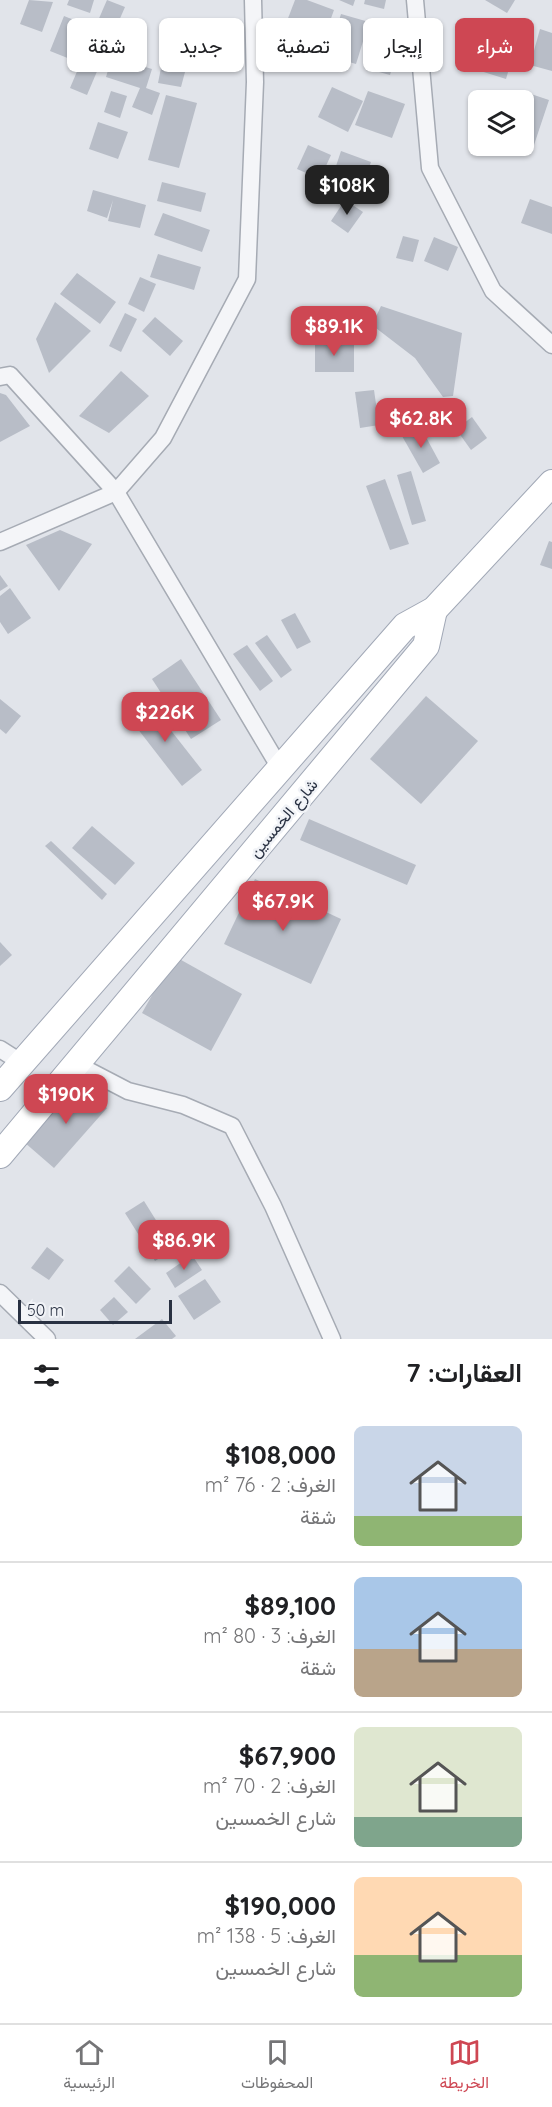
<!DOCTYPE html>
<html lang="ar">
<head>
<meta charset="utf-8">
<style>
  body { margin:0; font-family:Quicksand,Vazirmatn,sans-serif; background:#f2f2f2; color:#202124; direction:rtl; height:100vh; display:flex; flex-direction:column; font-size:22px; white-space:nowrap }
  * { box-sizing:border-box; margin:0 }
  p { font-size:20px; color:#757577 }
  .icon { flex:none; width:33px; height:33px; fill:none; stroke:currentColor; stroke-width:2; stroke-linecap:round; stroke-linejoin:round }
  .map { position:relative; height:1339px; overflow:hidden; direction:ltr }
  .side { display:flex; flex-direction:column; background:#fff; flex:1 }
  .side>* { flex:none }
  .top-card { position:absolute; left:18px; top:18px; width:516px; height:54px; direction:rtl; display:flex; gap:12px }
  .fabs { position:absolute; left:468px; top:90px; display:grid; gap:12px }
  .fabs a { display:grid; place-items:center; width:66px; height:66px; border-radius:9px; background:#fff; box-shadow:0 2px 4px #0004; font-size:30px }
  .scale { position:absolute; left:18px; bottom:15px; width:154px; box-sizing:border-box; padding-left:6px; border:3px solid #293142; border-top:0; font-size:16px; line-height:21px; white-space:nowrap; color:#293142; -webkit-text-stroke:4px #f1f3f7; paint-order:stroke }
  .price { position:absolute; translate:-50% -51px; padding:0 14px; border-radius:12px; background:#ce4753; color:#fff; font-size:20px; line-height:39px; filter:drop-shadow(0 2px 3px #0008) }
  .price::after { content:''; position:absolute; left:50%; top:36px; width:18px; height:14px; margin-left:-9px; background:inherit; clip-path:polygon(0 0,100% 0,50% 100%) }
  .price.on { background:#222; color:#fff }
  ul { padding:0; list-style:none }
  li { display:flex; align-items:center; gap:18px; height:150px; padding:0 30px }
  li+li { border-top:2px solid #e0e0e0 }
  li span { display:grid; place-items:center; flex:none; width:168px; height:120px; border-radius:9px; color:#555 }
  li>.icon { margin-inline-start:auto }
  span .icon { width:72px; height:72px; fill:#fffc; stroke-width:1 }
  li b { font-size:26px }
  h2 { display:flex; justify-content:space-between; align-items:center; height:72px; padding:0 30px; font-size:26px }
  .chip { padding:0 21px; border-radius:9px; background:#fff; box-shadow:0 2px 4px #0004; font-size:21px; line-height:54px }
  .chip.on { background:#ce4753; color:#fff }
  .dock { display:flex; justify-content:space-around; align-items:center; height:84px; border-top:2px solid #e0e0e0; background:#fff; font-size:16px; color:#757577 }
  .dock a { display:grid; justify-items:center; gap:3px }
  .dock .on { color:#ce4753 }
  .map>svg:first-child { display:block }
  .building { fill:#b8bdc7 }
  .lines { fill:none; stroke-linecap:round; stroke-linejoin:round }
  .street-casing { stroke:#a6abb4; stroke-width:19 }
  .primary-casing { stroke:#a1a8b6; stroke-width:28 }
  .street { stroke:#f4f5f8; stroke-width:16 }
  .primary { stroke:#fff; stroke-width:26 }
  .labels { text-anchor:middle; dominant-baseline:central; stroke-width:5; stroke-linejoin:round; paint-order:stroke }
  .street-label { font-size:16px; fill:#293142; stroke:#f1f3f7 }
</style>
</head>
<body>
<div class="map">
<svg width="552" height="1339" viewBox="0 0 552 1339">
  <rect width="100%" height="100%" fill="#e1e4ea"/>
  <g class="building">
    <polygon points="29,0 53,2 42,32 20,24"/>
    <polygon points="69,0 94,0 90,13 67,5"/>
    <polygon points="107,0 125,7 105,53 87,46"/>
    <polygon points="295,0 307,0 334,10 325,35 287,21"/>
    <polygon points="339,0 355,0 353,6"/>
    <polygon points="365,0 386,0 384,9 364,4"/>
    <polygon points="485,0 515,0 507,13"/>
    <polygon points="341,14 369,22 356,64 328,56"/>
    <polygon points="64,16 84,24 70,59 50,51"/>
    <polygon points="380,25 403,31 390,75 368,69"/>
    <polygon points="170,29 191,35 184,56 163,50"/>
    <polygon points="540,29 552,33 552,71 530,65"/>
    <polygon points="482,45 513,55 506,79 474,69"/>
    <polygon points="84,55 101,62 87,95 70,88"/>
    <polygon points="112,57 152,69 146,88 160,93 152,115 132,107 140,88 106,77"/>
    <polygon points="161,68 185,72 181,87 158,83"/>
    <polygon points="332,87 363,101 348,132 318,117"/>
    <polygon points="519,90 549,100 534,145 524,141 524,100 516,100"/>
    <polygon points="111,91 127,96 120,118 104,112"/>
    <polygon points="368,91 405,104 392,138 355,125"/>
    <polygon points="166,95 197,103 179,168 148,160"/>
    <polygon points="98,122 128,132 118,159 89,149"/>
    <polygon points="308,145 331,155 320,179 297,169"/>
    <polygon points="341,151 371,162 364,182 334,172"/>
    <polygon points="162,182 206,193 201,212 157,201"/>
    <polygon points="93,190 146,205 140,228 108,221 113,200 107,218 87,211"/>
    <polygon points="530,199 552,207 552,234 521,223"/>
    <polygon points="345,200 363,212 348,233 331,221"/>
    <polygon points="163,213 210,230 202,252 154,235"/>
    <polygon points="403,236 419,240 413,262 396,258"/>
    <polygon points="434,237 458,247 448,271 424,261"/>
    <polygon points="158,254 201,267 194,290 150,277"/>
    <polygon points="77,273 116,302 100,324 60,294"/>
    <polygon points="140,277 156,284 144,312 128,304"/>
    <polygon points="55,302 91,331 49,373 36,339"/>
    <polygon points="381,306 462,333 453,396 443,397 415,358 372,325"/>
    <polygon points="125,313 137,319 121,352 109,346"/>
    <polygon points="155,317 183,341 170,356 142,331"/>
    <rect x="315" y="341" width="39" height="31"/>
    <polygon points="121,371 149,396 109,433 79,416"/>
    <polygon points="374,390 379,425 360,428 355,392"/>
    <polygon points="0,393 6,395 30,426 0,442"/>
    <polygon points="472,417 487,438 471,450 456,429"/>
    <polygon points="420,426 440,463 423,473 402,436"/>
    <polygon points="411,471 426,521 412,525 397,475"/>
    <polygon points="385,479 409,544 390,550 366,486"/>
    <polygon points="60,530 92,544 59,591 26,545"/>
    <polygon points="549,541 552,542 552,569 540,565"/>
    <polygon points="0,575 8,586 0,591"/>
    <polygon points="10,588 31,618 8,634 0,622 0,596"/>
    <polygon points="295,613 311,642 297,649 281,620"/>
    <polygon points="267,635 292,670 281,678 255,643"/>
    <polygon points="247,645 273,681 260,691 233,654"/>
    <polygon points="181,659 221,720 191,739 152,679"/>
    <polygon points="426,696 478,741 421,804 370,759"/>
    <polygon points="0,699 21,716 6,734 0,729"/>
    <polygon points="147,700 202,770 182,786 127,715"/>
    <polygon points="309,819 416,865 407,885 300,840"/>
    <polygon points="92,826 135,863 115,885 72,848"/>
    <polygon points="51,841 107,894 102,900 45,846"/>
    <polygon points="255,879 341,919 311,984 224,944"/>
    <polygon points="0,942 12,955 0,966"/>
    <polygon points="174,956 242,994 211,1051 142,1013"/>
    <polygon points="77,1082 107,1108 54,1168 24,1142"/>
    <polygon points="144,1201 174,1249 155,1261 125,1213"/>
    <polygon points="47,1247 64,1260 49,1280 31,1268"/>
    <polygon points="192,1255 202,1270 175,1288 166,1273"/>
    <polygon points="129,1266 151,1289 136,1304 114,1281"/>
    <polygon points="205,1279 221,1302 194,1320 178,1296"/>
    <polygon points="114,1297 128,1312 113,1325 100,1310"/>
    <polygon points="162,1319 176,1336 172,1339 135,1339"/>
  </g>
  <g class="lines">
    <defs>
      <g id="street">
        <polyline points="415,0 430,168 493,291 552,345"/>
        <polyline points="0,377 10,375 116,492 280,768"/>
        <polyline points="0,542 116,492 163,438 247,279 255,82 253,0"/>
        <polyline points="0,1049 22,1063"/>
        <polyline points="78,1065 128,1091 183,1105 232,1126 273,1206 332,1339"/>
        <polyline points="0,1293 47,1339"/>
      </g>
      <g id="primary">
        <polyline points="0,1088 405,626 434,610 552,483"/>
        <polyline points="0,1155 426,646 434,610"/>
      </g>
    </defs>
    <use href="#street" class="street-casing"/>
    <use href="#primary" class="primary-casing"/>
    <use href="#street" class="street"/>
    <use href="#primary" class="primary"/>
  </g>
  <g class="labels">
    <g class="street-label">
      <text transform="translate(283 818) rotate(-50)">شارع الخمسين</text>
    </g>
  </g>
</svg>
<div class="fabs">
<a><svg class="icon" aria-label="layers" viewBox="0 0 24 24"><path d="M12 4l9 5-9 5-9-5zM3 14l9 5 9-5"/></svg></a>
</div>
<div class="scale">50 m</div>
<b class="price on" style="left:347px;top:216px">$108K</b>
<b class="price" style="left:334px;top:357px">$89.1K</b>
<b class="price" style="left:421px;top:449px">$62.8K</b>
<b class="price" style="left:165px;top:743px">$226K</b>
<b class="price" style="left:283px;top:932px">$67.9K</b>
<b class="price" style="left:66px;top:1125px">$190K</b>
<b class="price" style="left:184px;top:1271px">$86.9K</b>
<div class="top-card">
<a class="chip on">شراء</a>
<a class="chip">إيجار</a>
<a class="chip">تصفية</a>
<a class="chip">جديد</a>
<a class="chip">شقة</a>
</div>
</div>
<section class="side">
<h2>العقارات: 7<svg class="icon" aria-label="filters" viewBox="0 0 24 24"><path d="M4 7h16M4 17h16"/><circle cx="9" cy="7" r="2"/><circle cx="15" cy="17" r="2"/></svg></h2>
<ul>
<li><span style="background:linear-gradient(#c9d6e8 75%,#8fb573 0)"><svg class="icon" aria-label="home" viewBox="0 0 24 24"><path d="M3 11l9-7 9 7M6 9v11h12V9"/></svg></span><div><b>$108,000</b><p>الغرف: 2 · 76 m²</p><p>شقة</p></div></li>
<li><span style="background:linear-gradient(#a9c7e8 60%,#b9a48a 0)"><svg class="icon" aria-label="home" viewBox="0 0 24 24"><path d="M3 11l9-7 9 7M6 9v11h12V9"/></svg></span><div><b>$89,100</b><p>الغرف: 3 · 80 m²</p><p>شقة</p></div></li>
<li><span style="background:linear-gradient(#dfe7d0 75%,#7fa58c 0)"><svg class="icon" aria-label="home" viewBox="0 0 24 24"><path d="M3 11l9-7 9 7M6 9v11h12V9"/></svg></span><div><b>$67,900</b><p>الغرف: 2 · 70 m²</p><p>شارع الخمسين</p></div></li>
<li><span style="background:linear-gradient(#ffd9b3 65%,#8fb573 0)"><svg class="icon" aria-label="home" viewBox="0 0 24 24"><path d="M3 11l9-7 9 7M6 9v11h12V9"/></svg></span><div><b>$190,000</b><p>الغرف: 5 · 138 m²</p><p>شارع الخمسين</p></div></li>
</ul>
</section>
<nav class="dock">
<a class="on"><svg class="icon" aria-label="map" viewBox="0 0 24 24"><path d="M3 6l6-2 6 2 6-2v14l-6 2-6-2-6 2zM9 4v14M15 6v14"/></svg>الخريطة</a>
<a><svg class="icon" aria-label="saved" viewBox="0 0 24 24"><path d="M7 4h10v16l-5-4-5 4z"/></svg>المحفوظات</a>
<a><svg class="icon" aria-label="home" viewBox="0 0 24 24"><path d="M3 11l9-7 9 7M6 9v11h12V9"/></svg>الرئيسية</a>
</nav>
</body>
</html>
